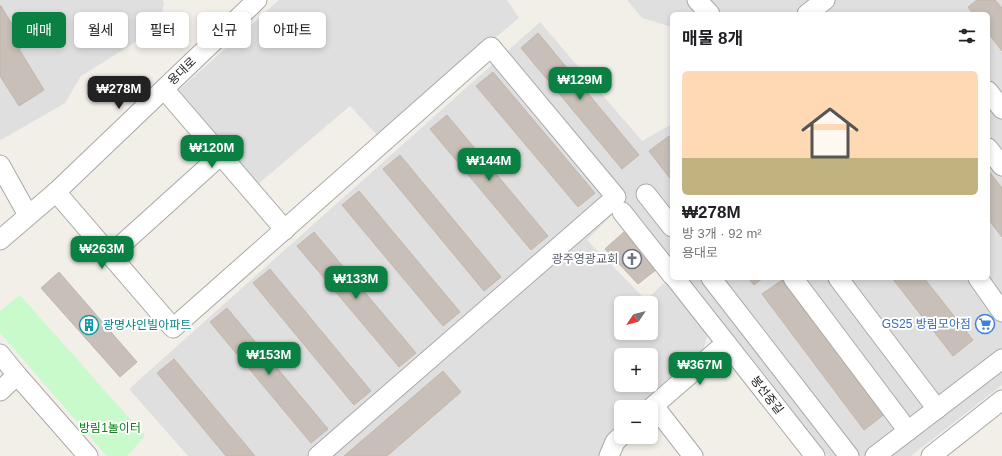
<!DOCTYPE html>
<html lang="ko">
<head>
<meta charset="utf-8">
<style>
  body { margin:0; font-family:Arial,"Noto Sans KR",sans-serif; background:#f6f6f6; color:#202124; height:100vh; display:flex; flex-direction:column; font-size:15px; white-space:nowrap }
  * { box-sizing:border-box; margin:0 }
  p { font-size:13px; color:#757577 }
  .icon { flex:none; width:22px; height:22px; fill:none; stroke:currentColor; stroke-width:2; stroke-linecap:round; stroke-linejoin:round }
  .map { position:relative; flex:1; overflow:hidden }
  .side { position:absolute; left:670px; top:12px; width:320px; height:268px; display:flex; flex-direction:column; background:#fff; border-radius:6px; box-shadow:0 2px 6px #0003 }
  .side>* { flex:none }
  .banner { position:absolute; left:12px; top:12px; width:380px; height:36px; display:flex; gap:8px }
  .needle { width:26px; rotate:235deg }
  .controls { position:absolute; left:614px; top:296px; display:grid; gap:8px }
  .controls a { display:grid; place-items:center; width:44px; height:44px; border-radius:6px; background:#fff; box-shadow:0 2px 6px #0003; font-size:20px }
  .price { position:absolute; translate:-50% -34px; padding:0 9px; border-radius:8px; background:#0b8043; color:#fff; font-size:13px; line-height:26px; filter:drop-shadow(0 1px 2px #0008) }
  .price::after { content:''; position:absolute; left:50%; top:24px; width:12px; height:9px; margin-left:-6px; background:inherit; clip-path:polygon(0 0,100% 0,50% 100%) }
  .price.on { background:#222; color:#fff }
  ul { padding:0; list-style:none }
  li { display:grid; align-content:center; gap:8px; height:212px; padding:0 12px }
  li+li { border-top:1px solid #e0e0e0 }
  li span { display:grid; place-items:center; height:124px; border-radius:6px; color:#555 }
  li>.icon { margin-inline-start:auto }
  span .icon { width:72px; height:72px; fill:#fffc; stroke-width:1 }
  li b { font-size:17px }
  h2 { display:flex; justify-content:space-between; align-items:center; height:48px; padding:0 12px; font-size:17px }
  .tag { padding:0 14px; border-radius:6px; background:#fff; box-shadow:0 2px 6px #0003; font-size:14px; line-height:36px }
  .tag.on { background:#0b8043; color:#fff }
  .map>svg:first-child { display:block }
  .residential { fill:#e0dfdf; fill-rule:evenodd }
  .park { fill:#c8facc }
  .building { fill:#c7bfb8; stroke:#c4b6ab }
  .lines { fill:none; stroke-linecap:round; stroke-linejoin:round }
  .minor-casing { stroke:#a9a9a9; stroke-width:21 }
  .minor { stroke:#fff; stroke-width:19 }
  .labels { text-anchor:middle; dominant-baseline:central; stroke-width:4; stroke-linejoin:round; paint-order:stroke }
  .street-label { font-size:12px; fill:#222; stroke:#fff }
  .worship-label { font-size:12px; fill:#5b616d; stroke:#fff; text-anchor:end }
  .shop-label { font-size:12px; fill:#366cbe; stroke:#fff; text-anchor:end }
  .culture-label { font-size:12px; fill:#0d838f; stroke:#fff; text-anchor:start }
  .park-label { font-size:12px; fill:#0c8416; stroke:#fff }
</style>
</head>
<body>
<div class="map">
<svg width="1002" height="456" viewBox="0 0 1002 456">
  <rect width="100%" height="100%" fill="#f2efe9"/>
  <g class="residential">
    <polygon points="0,0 163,0 164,4 158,28 81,76 65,103 1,140 0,139"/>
    <polygon points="279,0 507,0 519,18 378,136 350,106 257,185 178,91"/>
    <polygon points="627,0 1002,0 1002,385 911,456 828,456 686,278 988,278 988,14 672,14 672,27 642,18"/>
    <path d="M540,22L642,141L672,124V260L625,202L587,240L646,300L666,281L707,335L704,349L636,407H621V419L611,431L603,448L601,456H188L129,389ZM621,303H651V333H621ZM621,355H651V385H621Z"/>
  </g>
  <polygon class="park" points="20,295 145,436 127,456 107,456 0,333 0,311"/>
  <g class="building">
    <polygon points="977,0 995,0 1002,8 1002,51 988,33 988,14 973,14 968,7"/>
    <polygon points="0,6 1,6 25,46 19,49 44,90 19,106 0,76"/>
    <polygon points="538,33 639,155 622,169 521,48"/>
    <polygon points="493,72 595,193 578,207 476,86"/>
    <polygon points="447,115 548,236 531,250 430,129"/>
    <polygon points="669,136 672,140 672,181 649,151"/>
    <polygon points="400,155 501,277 484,291 383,169"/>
    <polygon points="988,170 1002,188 1002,237 988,219"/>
    <polygon points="359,191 460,312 443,326 342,205"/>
    <polygon points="625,231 657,269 638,284 605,249"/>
    <polygon points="314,232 416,353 399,367 297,246"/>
    <polygon points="270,269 371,391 354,405 253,283"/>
    <polygon points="59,272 137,362 120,377 41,288"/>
    <polygon points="748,278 763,278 754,285"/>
    <polygon points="892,278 924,278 973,340 953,356"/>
    <polygon points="782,280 793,296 886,413 864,430 762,294"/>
    <polygon points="227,308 328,429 311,443 210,322"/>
    <polygon points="174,359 255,456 226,456 157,373"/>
    <polygon points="443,371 461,392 387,456 344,456"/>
  </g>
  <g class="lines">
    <defs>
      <g id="minor">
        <polyline points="697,0 710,14"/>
        <polyline points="807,14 825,0"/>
        <polyline points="164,89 285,230"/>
        <polyline points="988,91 1002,109"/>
        <polyline points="988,148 1002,166"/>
        <polyline points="0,165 28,215"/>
        <polyline points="56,192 173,328 491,47 616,197 318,456"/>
        <polyline points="646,194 672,227"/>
        <polyline points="622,212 672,275"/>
        <polyline points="0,240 56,192 257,0"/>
        <polyline points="110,255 221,155"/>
        <polyline points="675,278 815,456"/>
        <polyline points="711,278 849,456"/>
        <polyline points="793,278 908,431"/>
        <polyline points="838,278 937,409"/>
        <polyline points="978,278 1002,312"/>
        <polyline points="0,354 17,375 88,456"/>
        <polyline points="0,391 17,375"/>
        <polyline points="654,406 693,456"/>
        <polyline points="651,408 726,343"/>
        <polyline points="609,456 615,442 621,436"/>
        <polyline points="875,456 1002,359"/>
        <polyline points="931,456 1002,400"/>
      </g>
    </defs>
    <use href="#minor" class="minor-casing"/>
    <use href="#minor" class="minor"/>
  </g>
  <defs>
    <symbol id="church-ring" viewBox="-11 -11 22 22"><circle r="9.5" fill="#fff" stroke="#6b7280" stroke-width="1.5"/><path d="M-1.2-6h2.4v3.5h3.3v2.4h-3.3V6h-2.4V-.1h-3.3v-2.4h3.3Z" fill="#6b7280"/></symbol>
    <symbol id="supermarket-ring" viewBox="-11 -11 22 22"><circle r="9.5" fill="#fff" stroke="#3f7fe0" stroke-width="1.5"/><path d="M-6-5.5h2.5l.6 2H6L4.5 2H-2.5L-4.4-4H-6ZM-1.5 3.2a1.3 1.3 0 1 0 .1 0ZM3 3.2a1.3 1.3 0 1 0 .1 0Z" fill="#3f7fe0"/></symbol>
    <symbol id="building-ring" viewBox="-11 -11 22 22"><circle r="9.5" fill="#fff" stroke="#0f9aa8" stroke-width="1.5"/><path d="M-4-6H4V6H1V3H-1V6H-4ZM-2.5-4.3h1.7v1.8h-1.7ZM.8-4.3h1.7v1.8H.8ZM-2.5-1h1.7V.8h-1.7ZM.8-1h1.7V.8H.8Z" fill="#0f9aa8"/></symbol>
  </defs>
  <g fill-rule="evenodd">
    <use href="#church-ring" x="621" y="248" width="22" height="22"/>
    <use href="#supermarket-ring" x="974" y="313" width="22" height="22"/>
    <use href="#building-ring" x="78" y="314" width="22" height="22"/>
  </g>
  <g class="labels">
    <g class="street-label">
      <text transform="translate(182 71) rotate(-44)">용대로</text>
      <text transform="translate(767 395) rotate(52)">봉선중길</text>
    </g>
    <g class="worship-label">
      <text x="618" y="259">광주영광교회</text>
    </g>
    <g class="shop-label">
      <text x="971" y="324">GS25 방림모아점</text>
    </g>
    <g class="culture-label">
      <text x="103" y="325">광명샤인빌아파트</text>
    </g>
    <g class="park-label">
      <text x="110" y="428">방림1놀이터</text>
    </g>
  </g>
</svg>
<div class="controls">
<a><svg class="needle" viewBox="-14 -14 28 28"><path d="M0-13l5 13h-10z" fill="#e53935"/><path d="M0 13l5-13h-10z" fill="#757577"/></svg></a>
<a>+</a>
<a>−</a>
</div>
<b class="price" style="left:580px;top:101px">₩129M</b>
<b class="price on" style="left:119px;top:110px">₩278M</b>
<b class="price" style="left:212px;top:169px">₩120M</b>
<b class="price" style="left:489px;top:182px">₩144M</b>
<b class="price" style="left:102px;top:270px">₩263M</b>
<b class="price" style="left:356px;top:300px">₩133M</b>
<b class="price" style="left:269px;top:376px">₩153M</b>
<b class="price" style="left:700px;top:386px">₩367M</b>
<div class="banner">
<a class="tag on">매매</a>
<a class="tag">월세</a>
<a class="tag">필터</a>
<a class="tag">신규</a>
<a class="tag">아파트</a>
</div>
<section class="side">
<h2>매물 8개<svg class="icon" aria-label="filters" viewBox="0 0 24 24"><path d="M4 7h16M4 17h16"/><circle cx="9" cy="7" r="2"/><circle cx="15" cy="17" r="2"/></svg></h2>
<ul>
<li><span style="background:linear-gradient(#ffd9b3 70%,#c2b280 0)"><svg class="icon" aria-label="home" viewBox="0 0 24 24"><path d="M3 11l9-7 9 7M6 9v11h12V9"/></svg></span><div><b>₩278M</b><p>방 3개 · 92 m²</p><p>용대로</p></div></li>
</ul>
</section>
</div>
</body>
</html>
